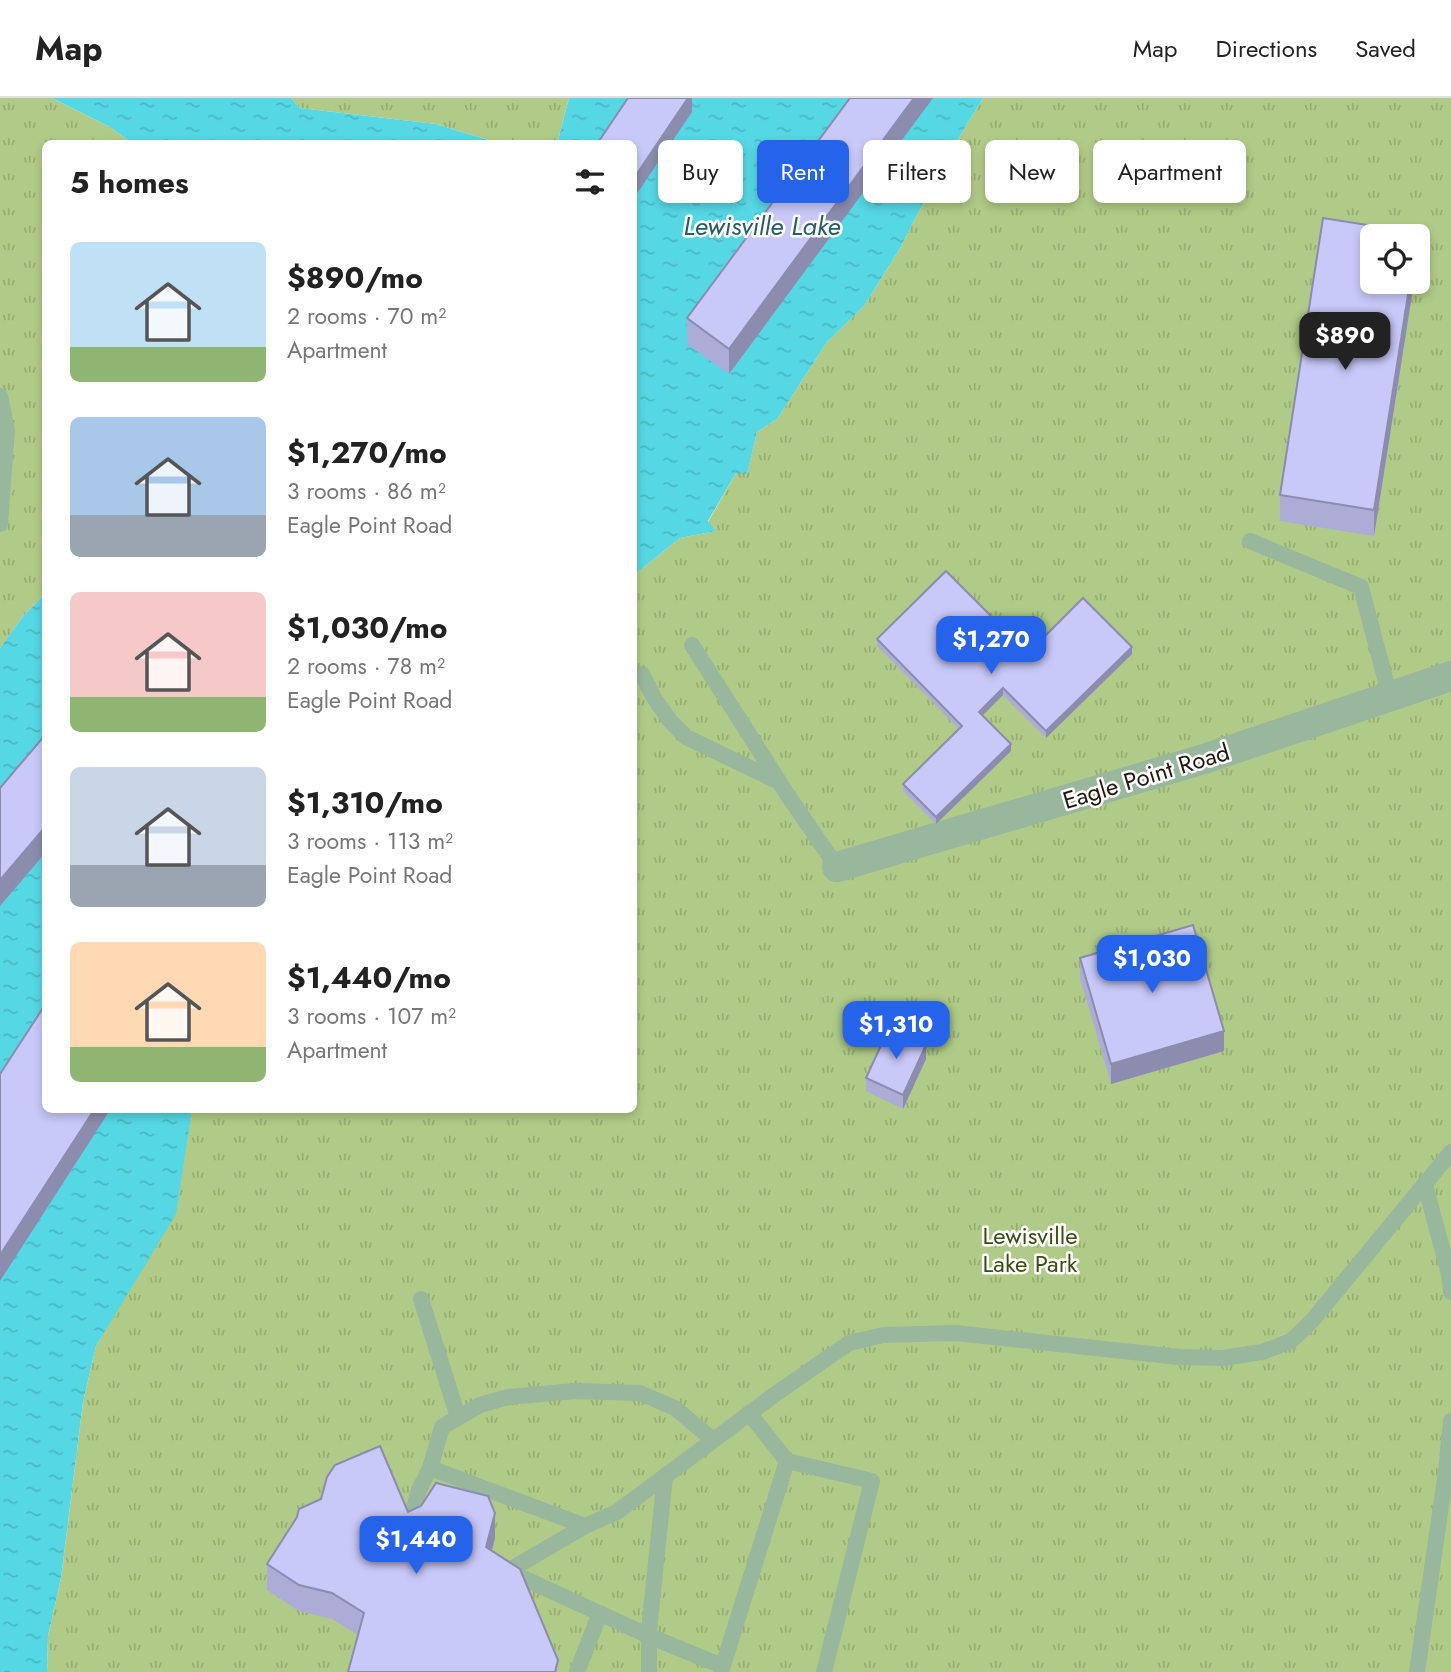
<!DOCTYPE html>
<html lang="en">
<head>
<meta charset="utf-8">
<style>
  body { margin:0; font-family:Jost,sans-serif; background:#f2f2f2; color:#222; height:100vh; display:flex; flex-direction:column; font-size:26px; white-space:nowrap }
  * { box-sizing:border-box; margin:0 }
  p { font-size:23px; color:#767676 }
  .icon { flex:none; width:38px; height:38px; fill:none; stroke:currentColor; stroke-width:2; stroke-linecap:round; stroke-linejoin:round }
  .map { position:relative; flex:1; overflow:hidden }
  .side { position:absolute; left:42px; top:42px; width:595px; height:973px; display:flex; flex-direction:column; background:#fff; border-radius:10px; box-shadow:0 4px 10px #0003 }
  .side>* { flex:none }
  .banner { position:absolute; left:658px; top:42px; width:665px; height:63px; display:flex; gap:14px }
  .controls { position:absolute; left:1360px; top:126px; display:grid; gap:14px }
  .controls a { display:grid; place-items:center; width:70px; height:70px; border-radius:10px; background:#fff; box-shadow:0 4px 10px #0003; font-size:35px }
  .price { position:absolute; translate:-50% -60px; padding:0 16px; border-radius:14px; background:#2563eb; color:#fff; font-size:23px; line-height:46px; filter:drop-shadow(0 2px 4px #0008) }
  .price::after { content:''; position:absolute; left:50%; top:42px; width:21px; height:16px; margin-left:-10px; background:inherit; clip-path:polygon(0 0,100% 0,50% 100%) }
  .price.active { background:#222; color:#fff }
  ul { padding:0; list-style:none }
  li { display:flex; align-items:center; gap:21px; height:175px; padding:0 28px }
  li span { display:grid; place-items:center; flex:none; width:196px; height:140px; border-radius:10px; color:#555 }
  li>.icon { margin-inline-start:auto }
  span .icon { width:84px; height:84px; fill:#fffc; stroke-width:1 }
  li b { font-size:30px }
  h2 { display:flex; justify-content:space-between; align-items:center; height:84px; padding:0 28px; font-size:30px }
  .chip { padding:0 24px; border-radius:10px; background:#fff; box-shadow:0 4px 10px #0003; font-size:24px; line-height:63px }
  .chip.active { background:#2563eb; color:#fff }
  header { display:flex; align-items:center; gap:42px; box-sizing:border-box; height:98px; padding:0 35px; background:#fff; border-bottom:2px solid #e0e0e0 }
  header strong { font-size:33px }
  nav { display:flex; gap:38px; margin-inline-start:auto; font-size:24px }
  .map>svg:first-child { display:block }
  .park { fill:url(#park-tufts); fill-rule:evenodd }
  .water { fill:url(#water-ripples) }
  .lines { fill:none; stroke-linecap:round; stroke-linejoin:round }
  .service { stroke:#98b79c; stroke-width:16 }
  .minor { stroke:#98b79c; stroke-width:30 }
  .wall { fill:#acacd6 }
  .shaded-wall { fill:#8c8cae }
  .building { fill:#c8c8f9; stroke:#8c8cae; stroke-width:2 }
  .labels { text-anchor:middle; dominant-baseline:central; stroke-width:5; stroke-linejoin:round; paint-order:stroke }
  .street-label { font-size:24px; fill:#22190f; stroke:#fff }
  .park-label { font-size:24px; fill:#3a4e12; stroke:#fff }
  .water-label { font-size:26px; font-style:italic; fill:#285e63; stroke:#fff }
</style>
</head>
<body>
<header>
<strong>Map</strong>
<nav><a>Map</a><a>Directions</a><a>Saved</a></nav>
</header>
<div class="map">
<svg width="1451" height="1574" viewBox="0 0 1451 1574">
  <defs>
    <pattern id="park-tufts" width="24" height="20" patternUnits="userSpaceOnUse" patternTransform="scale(1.75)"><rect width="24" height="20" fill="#b0cb87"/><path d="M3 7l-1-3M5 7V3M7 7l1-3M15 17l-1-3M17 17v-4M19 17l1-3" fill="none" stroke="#97ae73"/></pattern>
    <pattern id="water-ripples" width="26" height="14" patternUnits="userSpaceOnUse" patternTransform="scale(1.75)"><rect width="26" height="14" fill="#55d7e4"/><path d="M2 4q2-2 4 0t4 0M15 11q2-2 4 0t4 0" fill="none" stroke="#4ab8c2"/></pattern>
  </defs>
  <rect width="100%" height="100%" fill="#fcf1e6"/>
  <g class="park">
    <polygon points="0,0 52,0 110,29 132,45 46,46 45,496 24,517 0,550"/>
    <polygon points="291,0 569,0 557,46 498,45 436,26 300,10"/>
    <path d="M983,0H1451V1574H47L48,1538L61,1480L83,1304L96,1248L129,1191L184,1056L192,1012H634V477L680,440L716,433L708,424L736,375H747L757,334L777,321L827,244L864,208L899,152L946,61ZM1372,138H1418V184H1372Z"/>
  </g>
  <g class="water">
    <polygon points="52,0 291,0 300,10 436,26 498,45 132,45 110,29"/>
    <polygon points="569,0 983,0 946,61 899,152 864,208 827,244 777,321 757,334 747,376 736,375 708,423 716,433 680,440 634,477 634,46 557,46"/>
    <polygon points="45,496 46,1012 192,1012 176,1116 96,1248 83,1304 61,1480 48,1538 47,1574 0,1574 0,550 24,517"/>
  </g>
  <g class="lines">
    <g class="service">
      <polyline points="0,298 7,332 0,426"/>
      <polyline points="1250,443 1361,489 1390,599"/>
      <polyline points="692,547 787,696 837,769"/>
      <polyline points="642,576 654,600 671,624 686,639 777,683"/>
      <polyline points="1425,1087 1449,1176 1451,1194"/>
      <polyline points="421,1201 458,1319"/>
      <polyline points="713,1342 675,1310 640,1295 575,1293 508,1299 480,1307 442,1329 430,1370 585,1428 617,1414 774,1297 849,1245 883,1237 955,1235 1179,1259 1223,1260 1262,1254 1291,1243 1311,1224 1451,1054"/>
      <polyline points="787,1363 872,1383 824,1574"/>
      <polyline points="422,1428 413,1413 419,1392 430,1370"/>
      <polyline points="502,1470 508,1473 585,1428"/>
      <polyline points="508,1473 649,1538 722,1568"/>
      <polyline points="577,1574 600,1515"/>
      <polyline points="649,1574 649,1532 665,1378"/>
      <polyline points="721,1574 787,1363 749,1315"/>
      <polyline points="1417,1574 1446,1374 1451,1323"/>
    </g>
    <polyline class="minor" points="837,769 1204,661 1451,578"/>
  </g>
  <g class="wall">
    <polygon points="850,0 729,276 687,246 687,220"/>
    <polygon points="1414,184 1374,438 1280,423 1280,397"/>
    <polygon points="877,541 1028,555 1132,556 1046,640 1003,597 982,618 1011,653 936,726 903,693 903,686 959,631 877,548"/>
    <polygon points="1080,860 1224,953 1111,986 1080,880"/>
    <polygon points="926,961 903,1011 866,993 866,980"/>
    <polygon points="408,1414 495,1440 492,1453 558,1574 358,1537 332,1521 299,1513 267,1492 267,1466"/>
  </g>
  <g class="shaded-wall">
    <polygon points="688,0 692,0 692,14 634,100 634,80"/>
    <polygon points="914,0 933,0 729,276 729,251"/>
    <polygon points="1410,184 1414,184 1374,438 1374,412"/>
    <polygon points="1132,549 1132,556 1046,640 1046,633"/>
    <polygon points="1003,590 1003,597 979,621 979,614"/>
    <polygon points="1011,646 1011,653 936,726 936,719"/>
    <polygon points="46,728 46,754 0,808 0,782"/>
    <polygon points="1224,933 1224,953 1111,986 1111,966"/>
    <polygon points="926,947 926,961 903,1011 903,997"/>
    <polygon points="94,1012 110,1012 0,1183 0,1157"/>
    <polygon points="495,1415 495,1440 486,1475 486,1449"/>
  </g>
  <g class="building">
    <polygon points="628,0 688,0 634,80 634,46 597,46"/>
    <polygon points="850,0 914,0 729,251 687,220"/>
    <polygon points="1323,120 1418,135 1417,138 1372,138 1372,184 1410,184 1374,412 1280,397"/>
    <polygon points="946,473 1028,555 1083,500 1132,549 1046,633 1003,590 979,614 1011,646 936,719 903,686 962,628 877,541"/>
    <polygon points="46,636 46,728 0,782 0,690"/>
    <polygon points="1193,827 1224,933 1111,966 1080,860"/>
    <polygon points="43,910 46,912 46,1012 94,1012 0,1157 0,976"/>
    <polygon points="889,930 926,947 903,997 866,980"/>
    <polygon points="380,1348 408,1414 421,1408 436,1385 488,1398 495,1415 486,1449 520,1471 558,1562 555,1574 348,1574 364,1515 332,1495 299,1487 267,1466 297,1419 299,1411 321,1401 327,1379 335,1367"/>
  </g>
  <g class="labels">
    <g class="street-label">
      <text transform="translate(1146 678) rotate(-17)">Eagle Point Road</text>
    </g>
    <g class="park-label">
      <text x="1030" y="1137">Lewisville<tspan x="1030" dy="28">Lake Park</tspan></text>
    </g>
    <g class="water-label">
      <text x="762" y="128">Lewisville Lake</text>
    </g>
  </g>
</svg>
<div class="controls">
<a><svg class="icon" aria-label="locate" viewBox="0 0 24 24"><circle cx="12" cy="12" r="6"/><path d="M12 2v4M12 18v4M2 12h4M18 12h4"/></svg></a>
</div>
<b class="price active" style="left:1345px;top:274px">$890</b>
<b class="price" style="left:991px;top:578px">$1,270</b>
<b class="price" style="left:1152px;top:897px">$1,030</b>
<b class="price" style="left:896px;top:963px">$1,310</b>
<b class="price" style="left:416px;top:1478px">$1,440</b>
<div class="banner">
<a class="chip">Buy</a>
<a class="chip active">Rent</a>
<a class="chip">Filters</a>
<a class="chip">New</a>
<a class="chip">Apartment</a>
</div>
<section class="side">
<h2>5 homes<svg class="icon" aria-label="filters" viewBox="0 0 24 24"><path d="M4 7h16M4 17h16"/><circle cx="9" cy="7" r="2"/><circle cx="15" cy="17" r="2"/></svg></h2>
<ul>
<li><span style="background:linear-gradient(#bfe0f5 75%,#8fb573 0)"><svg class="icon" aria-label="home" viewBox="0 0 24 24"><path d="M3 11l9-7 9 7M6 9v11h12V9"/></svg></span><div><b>$890/mo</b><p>2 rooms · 70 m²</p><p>Apartment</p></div></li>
<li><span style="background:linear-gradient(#a9c7e8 70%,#9aa5b1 0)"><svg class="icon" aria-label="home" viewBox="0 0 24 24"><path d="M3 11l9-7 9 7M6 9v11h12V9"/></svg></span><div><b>$1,270/mo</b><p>3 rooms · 86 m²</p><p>Eagle Point Road</p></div></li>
<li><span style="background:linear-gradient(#f6c9c9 75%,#8fb573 0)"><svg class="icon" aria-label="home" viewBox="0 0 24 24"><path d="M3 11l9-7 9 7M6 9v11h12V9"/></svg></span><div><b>$1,030/mo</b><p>2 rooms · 78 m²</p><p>Eagle Point Road</p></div></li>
<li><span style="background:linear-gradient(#c9d6e8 70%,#9aa5b1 0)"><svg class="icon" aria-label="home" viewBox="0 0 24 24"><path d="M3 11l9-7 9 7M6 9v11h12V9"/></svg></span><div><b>$1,310/mo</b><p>3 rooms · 113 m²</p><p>Eagle Point Road</p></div></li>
<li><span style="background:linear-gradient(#ffd9b3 75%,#8fb573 0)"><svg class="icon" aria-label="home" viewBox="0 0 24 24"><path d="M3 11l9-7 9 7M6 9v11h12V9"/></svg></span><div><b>$1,440/mo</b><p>3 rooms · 107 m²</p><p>Apartment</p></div></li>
</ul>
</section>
</div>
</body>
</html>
